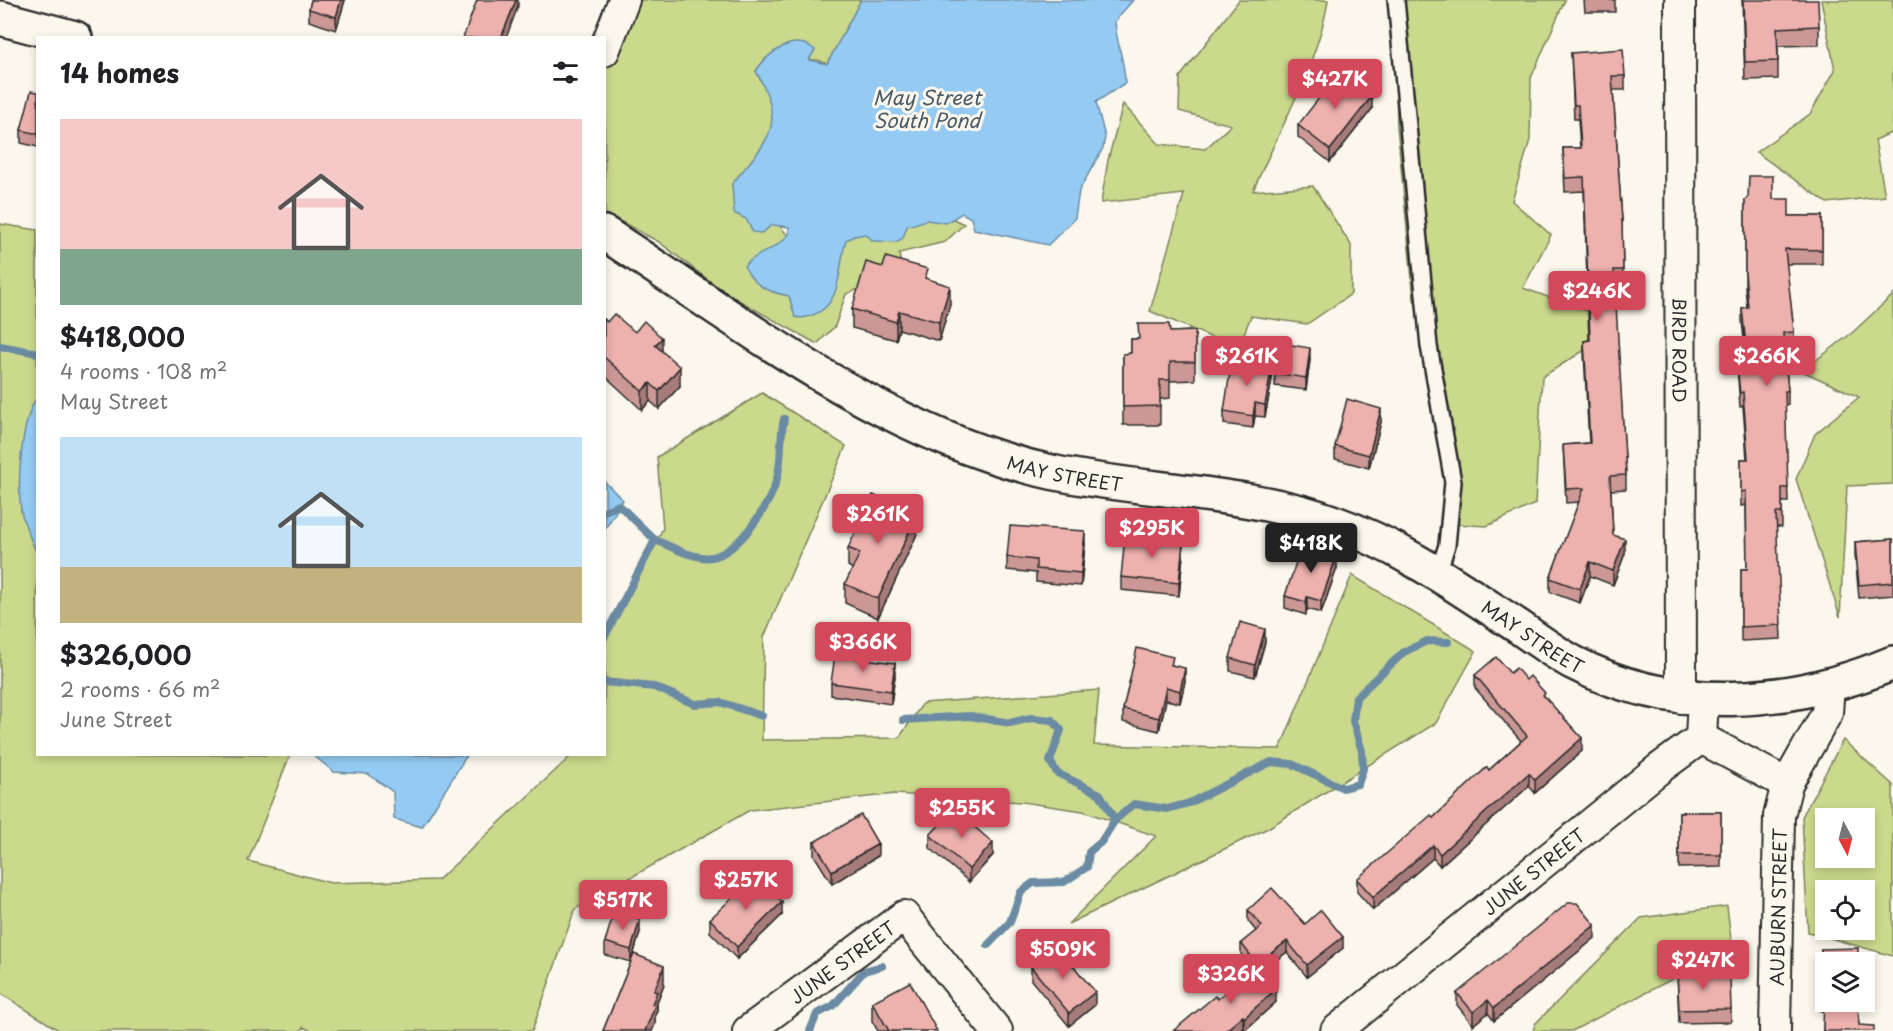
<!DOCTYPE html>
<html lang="en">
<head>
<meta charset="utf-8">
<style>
  body { margin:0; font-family:"Playpen Sans",sans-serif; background:#f2f2f2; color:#202124; height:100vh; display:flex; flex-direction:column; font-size:22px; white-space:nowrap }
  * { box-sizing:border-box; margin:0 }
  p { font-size:20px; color:#757577 }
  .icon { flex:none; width:33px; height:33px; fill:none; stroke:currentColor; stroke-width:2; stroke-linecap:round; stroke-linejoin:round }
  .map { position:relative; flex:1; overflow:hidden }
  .sheet { position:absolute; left:36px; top:36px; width:570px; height:720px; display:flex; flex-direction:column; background:#fff; border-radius:0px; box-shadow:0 3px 9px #0003 }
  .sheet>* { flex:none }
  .needle { width:39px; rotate:173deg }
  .buttons { position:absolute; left:1815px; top:808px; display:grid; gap:12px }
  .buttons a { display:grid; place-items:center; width:60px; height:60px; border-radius:0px; background:#fff; box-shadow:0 3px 9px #0003; font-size:30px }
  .price { position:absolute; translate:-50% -51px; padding:0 14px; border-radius:6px; background:#d1495b; color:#fff; font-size:20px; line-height:39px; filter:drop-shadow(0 2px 3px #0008) }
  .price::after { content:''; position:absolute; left:50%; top:36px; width:18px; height:14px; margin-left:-9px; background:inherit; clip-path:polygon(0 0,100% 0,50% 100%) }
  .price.on { background:#222; color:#fff }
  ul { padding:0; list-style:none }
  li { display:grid; align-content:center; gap:12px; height:318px; padding:0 24px }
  li span { display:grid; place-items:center; height:186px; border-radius:0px; color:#555 }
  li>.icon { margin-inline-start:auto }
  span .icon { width:108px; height:108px; fill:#fffc; stroke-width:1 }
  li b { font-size:26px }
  h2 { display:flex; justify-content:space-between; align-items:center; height:72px; padding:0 24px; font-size:26px }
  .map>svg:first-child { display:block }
  .green { fill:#cbd98d; stroke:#7b825c; stroke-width:1.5; fill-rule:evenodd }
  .water { fill:#95cbf3; stroke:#6b8ba3; stroke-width:1.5 }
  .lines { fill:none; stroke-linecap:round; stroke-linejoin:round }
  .stream { stroke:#6b8ba3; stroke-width:8 }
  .service-casing { stroke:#2b2b2b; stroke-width:20 }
  .minor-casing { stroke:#2b2b2b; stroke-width:34 }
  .tertiary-casing { stroke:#2b2b2b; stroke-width:38 }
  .service { stroke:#fbf7ec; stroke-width:15 }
  .minor { stroke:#fbf7ec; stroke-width:30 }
  .tertiary { stroke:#fbf7ec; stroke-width:33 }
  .wall { fill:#cc9896; stroke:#2b2b2b; stroke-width:1.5 }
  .shaded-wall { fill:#a67c7a; stroke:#2b2b2b; stroke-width:1.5 }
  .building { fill:#edb1ae; stroke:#2b2b2b; stroke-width:1.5 }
  .labels { text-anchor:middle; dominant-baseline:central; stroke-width:6; stroke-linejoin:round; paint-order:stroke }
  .street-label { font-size:18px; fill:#2b2b2b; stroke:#fbf7ec }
  .water-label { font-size:20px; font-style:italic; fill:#4b5b67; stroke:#fbf7ec }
</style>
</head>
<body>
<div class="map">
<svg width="1893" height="1031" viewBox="0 0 1893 1031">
  <rect width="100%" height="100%" fill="#fbf7ec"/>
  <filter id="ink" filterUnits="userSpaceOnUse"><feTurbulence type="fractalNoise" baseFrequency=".0167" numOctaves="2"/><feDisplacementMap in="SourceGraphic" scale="12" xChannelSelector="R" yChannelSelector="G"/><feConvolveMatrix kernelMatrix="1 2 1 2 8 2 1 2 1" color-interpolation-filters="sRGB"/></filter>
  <g filter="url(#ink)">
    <g class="green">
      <path d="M636,0H861L827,64L818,60L765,59L756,71C762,84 776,105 774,120C770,145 747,165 732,184L757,197L800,251L829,216L943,214L964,224L945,242L899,253L902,272L846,294L835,326L817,344L724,292L659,242L605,213L604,60Z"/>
      <path d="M1239,0H1328C1320,58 1277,135 1253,191L1313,186L1351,245V294L1307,324L1251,316L1238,349L1150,311L1184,194L1101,203L1108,160L1123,104L1159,144L1205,149L1231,125L1179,111L1180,77Z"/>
      <polygon points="1394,0 1565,0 1531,78 1530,140 1512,201 1551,235 1523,288 1601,316 1599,341 1542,377 1535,504 1487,526 1453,524 1432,325 1414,300 1397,126"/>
      <polygon points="1821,0 1893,0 1893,132 1875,140 1885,196 1827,203 1756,152 1810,114 1835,70"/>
      <polygon points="0,224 37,230 37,398 21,511 37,554 38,754 290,755 248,861 331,883 438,880 572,755 604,754 605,641 663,528 657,457 762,393 846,446 764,637 762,740 899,738 923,703 1099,690 1094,745 1280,749 1352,575 1476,651 1436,723 1268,828 1068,924 1156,836 1083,811 1022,802 895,794 750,810 575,909 532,1031 312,1031 303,1027 301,1031 60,1031 0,993"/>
      <polygon points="1893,295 1893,484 1847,486 1840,617 1796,479 1815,434 1859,397 1802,371 1853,332"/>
      <path d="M1843,740L1893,785V956L1808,932L1802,817ZM1826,819H1864V858H1826ZM1826,891H1864V930H1826Z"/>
      <polygon points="1727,906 1732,948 1572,1031 1533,1031 1535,1024 1641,918"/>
    </g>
    <g class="water">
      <path d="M861,0H1133L1115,21C1116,43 1125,61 1125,83L1096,102L1105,137L1103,148L1079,191L1075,218L1048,245L974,229L971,218L962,213L946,223L927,220L907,226L903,238L896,242L873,241L866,234L854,236L846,240C838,266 843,304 813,315C806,317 803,319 795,317L789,296C768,292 754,286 744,266C757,252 777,250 789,234V227L772,225L762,233L753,232L746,219L734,213L732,184C769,138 787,128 756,71C768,53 794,32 815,50L809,60L827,64Z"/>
      <path d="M37,397V554C32,540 23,524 21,510C17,481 21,421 37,397Z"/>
      <polygon points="605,482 623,500 605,529"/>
      <polygon points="313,755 467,755 422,827 394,819 393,792 368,774 334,772"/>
    </g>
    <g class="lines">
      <g class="stream">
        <polyline points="0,346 38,353"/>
        <polyline points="604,511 619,505 655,540 604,638"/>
        <path d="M655,540C671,546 694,560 712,557C739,552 768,507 776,482C783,461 779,440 784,419"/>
        <polyline points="604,682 654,687 695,704 720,702 762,716"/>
        <polyline points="903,720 970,716 1010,723 1031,718 1052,720 1061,730 1050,761 1057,773 1100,794 1115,820 1134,804 1167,809 1189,803 1271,762 1292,764 1343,788 1358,784 1363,769 1362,751 1353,721 1356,697 1404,652 1427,641 1448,642"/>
        <polyline points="988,945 1010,922 1021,892 1033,883 1064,882 1087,867 1089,852 1101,842 1115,820"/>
        <polyline points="810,1031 817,1014 833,1006 864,971 882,966"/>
      </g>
      <defs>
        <polyline id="service" points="1396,0 1429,346 1453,482 1447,545 1438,573"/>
        <g id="minor">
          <path id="s1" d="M1680,0L1681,698"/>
          <polyline points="604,51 624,0"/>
          <polyline points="1701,738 1787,784"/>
          <path id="s2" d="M748,1031L904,916L997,1031"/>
          <path id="s3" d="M1336,1031L1660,768L1701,738L1703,699"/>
          <path id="s4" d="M1775,1031L1779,816L1787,784L1827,713L1829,684"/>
        </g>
        <g id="tertiary">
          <polyline points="0,18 75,38"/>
          <path id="s5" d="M604,233C742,322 887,437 1051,472C1145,492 1244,490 1335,523C1403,547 1459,588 1519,627C1536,639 1554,652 1572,662C1673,715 1790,706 1893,663"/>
        </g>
      </defs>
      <use href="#service" class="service-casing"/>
      <use href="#minor" class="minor-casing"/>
      <use href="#tertiary" class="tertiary-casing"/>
      <use href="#service" class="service"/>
      <use href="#minor" class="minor"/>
      <use href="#tertiary" class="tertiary"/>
    </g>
    <g class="wall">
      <polygon points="311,0 345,0 336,30 309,21 309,9"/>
      <polygon points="1584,0 1615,0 1615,12 1585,12"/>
      <polygon points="1742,0 1819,26 1819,45 1778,46 1778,79 1745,80"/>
      <polygon points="1571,53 1625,76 1625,90 1613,90 1622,221 1623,283 1614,284 1626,475 1626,489 1611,490 1613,535 1625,553 1613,585 1590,576 1580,603 1550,592 1550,578 1579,502 1566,503 1563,445 1589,443 1584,354 1584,341 1589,340 1584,191 1565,192 1563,148 1580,148 1578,119 1574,119"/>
      <polygon points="38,92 38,147 21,143 21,130"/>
      <polygon points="1372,109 1330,162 1298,137 1298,125"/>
      <polygon points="1773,199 1789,216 1822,216 1822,264 1786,264 1794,332 1794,346 1784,347 1788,391 1788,405 1785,405 1788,502 1782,502 1782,527 1776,527 1781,639 1741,641 1741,569 1747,569 1746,505 1741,506 1741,459 1747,459 1743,406 1740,407 1737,365 1747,364 1742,322 1742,308 1747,308 1745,287 1745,200"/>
      <polygon points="928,279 950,304 939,341 899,329 896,340 852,328 852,309"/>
      <polygon points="604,319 607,322 635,332 662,351 680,386 659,409 650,401 642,410 604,375"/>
      <polygon points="1195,331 1195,380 1170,381 1170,398 1160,399 1160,425 1123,425 1123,354 1131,353 1131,339 1138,339 1170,332"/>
      <polygon points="1310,360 1306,390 1275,386 1275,373"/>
      <polygon points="1272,379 1265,417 1255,416 1253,428 1224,424 1224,411"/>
      <polygon points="1381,422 1369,468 1335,459 1335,446"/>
      <polygon points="917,534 878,618 845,603 845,584 853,569 848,566 848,548"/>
      <polygon points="1893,539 1893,595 1859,598 1855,555 1855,542"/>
      <polygon points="1085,544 1081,586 1036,582 1036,573 1007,570 1007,557"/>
      <polygon points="1183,555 1179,596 1121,590 1121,577"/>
      <polygon points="1337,568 1321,613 1307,609 1306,615 1285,608 1285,596"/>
      <polygon points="1265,642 1255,677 1230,671 1230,658"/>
      <polygon points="1173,665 1185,681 1180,703 1166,700 1159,731 1123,722 1123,709"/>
      <polygon points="1510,673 1526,680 1545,697 1582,751 1535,793 1529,786 1440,866 1433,858 1373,910 1357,892 1357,879 1433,818 1489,770 1521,741 1475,688 1475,675"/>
      <polygon points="895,676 891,704 831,695 831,683"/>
      <polygon points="1679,812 1721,812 1721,867 1679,868"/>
      <polygon points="930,835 993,855 969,882 930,848"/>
      <polygon points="814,842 878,856 832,884 814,855"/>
      <polygon points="1248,910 1305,924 1343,948 1307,977 1287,952 1261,972 1276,1002 1244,1031 1218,999 1251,968 1241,954 1241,943 1256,931 1248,921"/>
      <polygon points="782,915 737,959 710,932 710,919"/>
      <polygon points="640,932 632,960 664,984 657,1002 657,1010 655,1015 655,1024 652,1031 603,1031 631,962 605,955 605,942"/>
      <polygon points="1595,938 1494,1021 1488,1013 1473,1025 1457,1005 1457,993"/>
      <polygon points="1821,949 1859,1025 1823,1031 1824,1010 1821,1011"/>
      <polygon points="1031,967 1095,1005 1069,1026 1031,980"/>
      <polygon points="1677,971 1715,977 1731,1009 1731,1022 1679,1023"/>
      <polygon points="872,1002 937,1031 878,1031 872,1021"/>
    </g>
    <g class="shaded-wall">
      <polygon points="341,0 345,0 336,30 336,17"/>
      <polygon points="516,0 518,0 518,6 506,38 501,38"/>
      <polygon points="1372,96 1372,109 1330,162 1330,150"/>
      <polygon points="950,286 950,304 939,341 939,322"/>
      <polygon points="899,311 899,329 896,340 896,322"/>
      <polygon points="662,338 662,356 655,345"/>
      <polygon points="1310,348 1310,360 1306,390 1306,378"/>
      <polygon points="1272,366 1272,379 1265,417 1265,405"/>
      <polygon points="680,367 680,386 659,409 659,391"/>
      <polygon points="650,383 650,401 642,410 642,391"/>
      <polygon points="1255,403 1255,416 1253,428 1253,416"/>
      <polygon points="1381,409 1381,422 1369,468 1369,455"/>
      <polygon points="917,515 917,534 878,618 878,599"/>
      <polygon points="1085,531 1085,544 1081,586 1081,573"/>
      <polygon points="1625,539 1625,553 1613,585 1613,571"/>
      <polygon points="1183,542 1183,555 1179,596 1179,583"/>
      <polygon points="1337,555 1337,568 1321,613 1321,601"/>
      <polygon points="1590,562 1590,576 1580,603 1580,589"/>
      <polygon points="1307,597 1307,609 1306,615 1306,602"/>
      <polygon points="1265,629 1265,642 1255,677 1255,665"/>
      <polygon points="895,663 895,676 891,704 891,691"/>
      <polygon points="1185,668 1185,681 1180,703 1180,691"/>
      <polygon points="1166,687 1166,700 1159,731 1159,718"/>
      <polygon points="1582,738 1582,751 1535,793 1535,780"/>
      <polygon points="1529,773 1529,786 1440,866 1440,854"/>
      <polygon points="993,843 993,855 969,882 969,869"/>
      <polygon points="878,844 878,856 832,884 832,871"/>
      <polygon points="1433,845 1433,858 1373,910 1373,897"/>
      <polygon points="782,902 782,915 737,959 737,947"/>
      <polygon points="640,919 640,932 631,962 631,950"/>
      <polygon points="1595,925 1595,938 1494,1021 1494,1008"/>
      <polygon points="1343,937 1343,948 1307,977 1307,965"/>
      <polygon points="1287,941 1287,952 1257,975 1257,964"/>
      <polygon points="664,966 664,984 657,1002 657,1010 655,1015 655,1024 652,1031 645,1031 652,1004 654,991"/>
      <polygon points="1276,989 1276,1002 1244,1031 1244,1018"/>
      <polygon points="1095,992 1095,1005 1069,1026 1069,1013"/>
      <polygon points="1488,1000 1488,1013 1473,1025 1473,1012"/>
      <polygon points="1243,1016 1243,1029 1240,1031 1225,1031"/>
    </g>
    <g class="building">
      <polygon points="311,0 341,0 336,17 309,9"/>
      <polygon points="477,0 516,0 501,38 463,38"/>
      <polygon points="1743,0 1818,0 1819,26 1777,28 1778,61 1745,62"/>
      <polygon points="1623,49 1625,76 1612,76 1622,221 1623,270 1614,270 1626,475 1610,476 1613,535 1625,539 1613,571 1590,562 1580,589 1550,578 1584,488 1566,489 1563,445 1590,443 1584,341 1590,340 1584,177 1565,178 1563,148 1581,148 1578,105 1574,105 1571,53"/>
      <polygon points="1340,71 1372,96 1330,150 1298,125"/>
      <polygon points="31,91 38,92 38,134 21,130"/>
      <polygon points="1749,176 1773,176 1773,199 1789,199 1789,216 1822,216 1822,250 1785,249 1794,332 1783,333 1788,391 1785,391 1788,488 1782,488 1782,513 1776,513 1781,625 1741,627 1741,569 1747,569 1746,491 1741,492 1741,459 1748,459 1743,392 1740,393 1737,365 1748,364 1742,308 1748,307 1745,273 1745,200 1748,197"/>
      <polygon points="886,257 928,269 925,278 950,286 939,322 899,311 896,322 852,309 866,262 883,267"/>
      <polygon points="614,314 635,332 644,321 662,338 655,345 680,367 659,391 650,383 642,391 604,357 604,319 607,322"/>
      <polygon points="1138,324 1169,324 1170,332 1195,331 1195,362 1170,362 1170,380 1160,380 1160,406 1123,407 1123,354 1131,353 1131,339 1139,339"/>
      <polygon points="1279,343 1310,348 1306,378 1275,373"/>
      <polygon points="1232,360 1272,366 1265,405 1255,403 1253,416 1224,411"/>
      <polygon points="1347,399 1381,409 1369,455 1335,446"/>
      <polygon points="873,495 917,515 878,599 845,584 860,553 848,548"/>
      <polygon points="1010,526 1085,531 1081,573 1036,569 1036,560 1007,557"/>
      <polygon points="1125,536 1183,542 1179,583 1121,577"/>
      <polygon points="1893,539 1893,582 1859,585 1855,542"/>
      <polygon points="1302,544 1337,555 1321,601 1307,597 1306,602 1285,596"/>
      <polygon points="1240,622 1265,629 1255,665 1230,658"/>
      <polygon points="1137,648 1173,657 1171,665 1185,668 1180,691 1166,687 1159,718 1123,709"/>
      <polygon points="835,655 895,663 891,691 831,683"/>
      <polygon points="1496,657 1510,673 1516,668 1526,680 1530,676 1545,693 1543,695 1582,738 1535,780 1529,773 1440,854 1433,845 1373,897 1357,879 1431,815 1433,818 1487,767 1489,770 1527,736 1475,675"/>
      <polygon points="954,809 993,843 969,869 930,835"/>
      <rect x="1679" y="812" width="42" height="43"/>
      <polygon points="861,815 878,844 832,871 814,842"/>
      <polygon points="756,875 782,902 737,947 710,919"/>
      <polygon points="1272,888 1305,924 1321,910 1343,937 1307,965 1287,941 1257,964 1241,943 1262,926 1248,910"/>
      <polygon points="1568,903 1577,903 1595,925 1494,1008 1488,1000 1473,1012 1457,993"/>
      <polygon points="614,912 640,919 631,950 605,942"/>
      <polygon points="1057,946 1095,992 1069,1013 1031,967"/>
      <polygon points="1858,948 1858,963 1826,963 1826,1002 1858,1002 1859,1025 1874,1026 1874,1031 1823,1031 1824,995 1821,995 1821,949"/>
      <polygon points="634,954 664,966 654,991 657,992 652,1004 655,1006 645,1031 603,1031"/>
      <polygon points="1254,966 1276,989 1244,1018 1243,1016 1225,1031 1173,1031 1215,996 1218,999"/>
      <polygon points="1715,969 1715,977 1730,977 1731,1009 1679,1010 1677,971"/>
      <polygon points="910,982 937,1031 889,1031 872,1002"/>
    </g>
  </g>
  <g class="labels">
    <g class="street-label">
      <text stroke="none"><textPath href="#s1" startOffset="350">BIRD ROAD</textPath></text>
      <text stroke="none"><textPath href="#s5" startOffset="524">MAY STREET</textPath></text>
      <text stroke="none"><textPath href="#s5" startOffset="1028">MAY STREET</textPath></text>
      <text stroke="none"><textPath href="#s3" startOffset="254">JUNE STREET</textPath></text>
      <text stroke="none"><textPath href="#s4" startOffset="124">AUBURN STREET</textPath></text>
      <text stroke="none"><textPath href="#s2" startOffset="117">JUNE STREET</textPath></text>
    </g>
    <g class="water-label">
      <text x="927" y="97">May Street<tspan x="927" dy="23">South Pond</tspan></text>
    </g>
  </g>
</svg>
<div class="buttons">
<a><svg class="needle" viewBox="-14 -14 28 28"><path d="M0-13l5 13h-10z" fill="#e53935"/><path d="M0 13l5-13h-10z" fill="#757577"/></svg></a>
<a><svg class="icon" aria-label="locate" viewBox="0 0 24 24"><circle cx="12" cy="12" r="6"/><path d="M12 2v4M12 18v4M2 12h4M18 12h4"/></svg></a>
<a><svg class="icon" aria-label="layers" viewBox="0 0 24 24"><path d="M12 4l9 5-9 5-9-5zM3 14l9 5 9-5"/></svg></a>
</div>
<b class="price" style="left:1335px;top:110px">$427K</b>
<b class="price" style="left:1597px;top:322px">$246K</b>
<b class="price" style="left:1247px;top:387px">$261K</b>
<b class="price" style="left:1767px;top:387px">$266K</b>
<b class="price" style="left:878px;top:545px">$261K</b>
<b class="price" style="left:1152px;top:559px">$295K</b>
<b class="price on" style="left:1311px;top:574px">$418K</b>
<b class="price" style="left:863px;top:673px">$366K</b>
<b class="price" style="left:962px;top:839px">$255K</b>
<b class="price" style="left:746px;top:911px">$257K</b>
<b class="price" style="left:623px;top:931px">$517K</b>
<b class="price" style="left:1063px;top:980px">$509K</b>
<b class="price" style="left:1703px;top:991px">$247K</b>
<b class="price" style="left:1231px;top:1005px">$326K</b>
<section class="sheet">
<h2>14 homes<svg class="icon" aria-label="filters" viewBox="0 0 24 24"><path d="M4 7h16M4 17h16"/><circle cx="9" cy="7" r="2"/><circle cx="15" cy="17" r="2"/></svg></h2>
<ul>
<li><span style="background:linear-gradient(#f6c9c9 70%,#7fa58c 0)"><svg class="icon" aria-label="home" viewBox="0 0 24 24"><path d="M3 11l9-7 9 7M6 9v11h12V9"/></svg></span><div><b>$418,000</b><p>4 rooms · 108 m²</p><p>May Street</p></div></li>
<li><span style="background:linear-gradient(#bfe0f5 70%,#c2b280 0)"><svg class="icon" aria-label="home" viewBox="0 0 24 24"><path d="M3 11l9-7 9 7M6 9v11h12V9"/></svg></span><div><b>$326,000</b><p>2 rooms · 66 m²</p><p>June Street</p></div></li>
</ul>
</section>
</div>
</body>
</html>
